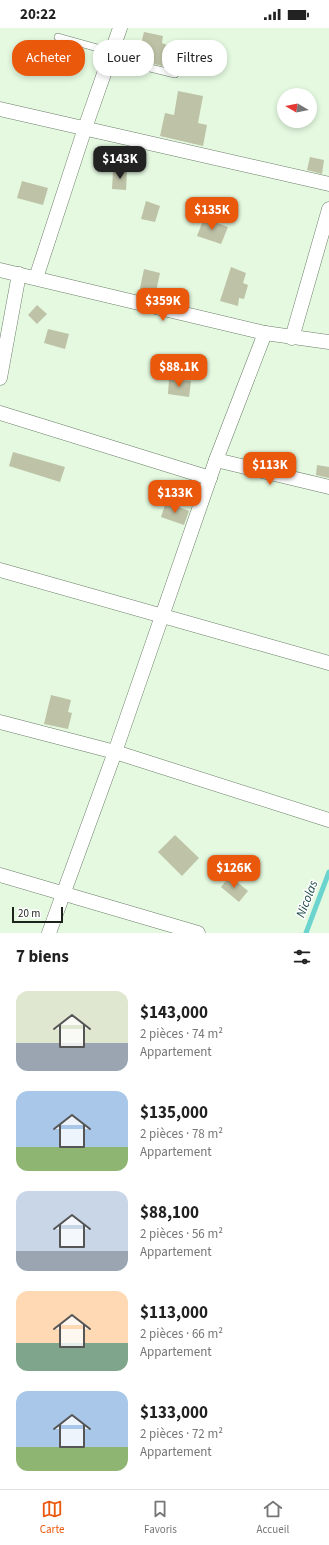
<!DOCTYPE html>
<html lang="fr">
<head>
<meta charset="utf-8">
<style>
  body { margin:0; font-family:"Source Sans 3",sans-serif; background:#f6f6f6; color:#222; height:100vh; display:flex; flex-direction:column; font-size:15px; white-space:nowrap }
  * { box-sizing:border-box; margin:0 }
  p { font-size:13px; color:#767676 }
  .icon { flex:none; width:22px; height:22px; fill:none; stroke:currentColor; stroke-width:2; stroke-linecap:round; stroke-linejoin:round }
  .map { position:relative; height:905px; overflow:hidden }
  .side { display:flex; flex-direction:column; background:#fff; flex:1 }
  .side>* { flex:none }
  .guide { position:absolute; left:12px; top:12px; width:305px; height:36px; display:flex; gap:8px }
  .needle { width:26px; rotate:279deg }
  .controls { position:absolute; left:277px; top:60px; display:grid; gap:8px }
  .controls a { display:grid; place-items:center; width:40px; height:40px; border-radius:50%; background:#fff; box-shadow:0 2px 6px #0003; font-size:20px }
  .scale { position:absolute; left:12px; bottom:10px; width:51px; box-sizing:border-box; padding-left:4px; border:2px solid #1c231a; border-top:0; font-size:11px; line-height:14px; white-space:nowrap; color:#1c231a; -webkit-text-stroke:3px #fff; paint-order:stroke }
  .price { position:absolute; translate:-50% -34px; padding:0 9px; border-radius:8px; background:#ea580c; color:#fff; font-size:13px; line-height:26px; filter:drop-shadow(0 1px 2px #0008) }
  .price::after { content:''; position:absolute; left:50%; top:24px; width:12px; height:9px; margin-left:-6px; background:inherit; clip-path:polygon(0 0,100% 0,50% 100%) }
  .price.on { background:#222; color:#fff }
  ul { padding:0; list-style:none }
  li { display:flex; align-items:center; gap:12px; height:100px; padding:0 16px }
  li span { display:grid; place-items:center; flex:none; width:112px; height:80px; border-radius:12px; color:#555 }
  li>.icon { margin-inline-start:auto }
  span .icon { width:48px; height:48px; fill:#fffc; stroke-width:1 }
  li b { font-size:17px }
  h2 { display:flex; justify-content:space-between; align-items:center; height:48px; padding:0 16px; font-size:17px }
  .pill { padding:0 14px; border-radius:16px; background:#fff; box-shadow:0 2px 6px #0003; font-size:14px; line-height:36px }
  .pill.on { background:#ea580c; color:#fff }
  .status { display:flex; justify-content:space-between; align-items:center; height:28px; padding:0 20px; background:#fff; direction:ltr }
  .status svg { height:11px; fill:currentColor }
  .tab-bar { display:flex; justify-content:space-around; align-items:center; height:56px; border-top:1px solid #e0e0e0; background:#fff; font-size:11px; color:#767676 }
  .tab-bar a { display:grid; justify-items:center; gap:2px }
  .tab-bar .on { color:#ea580c }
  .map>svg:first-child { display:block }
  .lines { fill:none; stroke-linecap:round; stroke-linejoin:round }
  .stream { stroke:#6cd4cf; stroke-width:5 }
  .building { fill:#bec2a6 }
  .lane-casing { stroke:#6b7d67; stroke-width:8 }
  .street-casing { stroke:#6b7d67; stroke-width:15 }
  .lane { stroke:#fff; stroke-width:7 }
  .street { stroke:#fff; stroke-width:14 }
  .labels { text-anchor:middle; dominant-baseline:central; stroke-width:3; stroke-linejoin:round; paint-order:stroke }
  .water-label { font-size:13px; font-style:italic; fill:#1c4b49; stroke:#fff }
</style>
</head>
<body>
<div class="status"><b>20:22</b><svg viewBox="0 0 49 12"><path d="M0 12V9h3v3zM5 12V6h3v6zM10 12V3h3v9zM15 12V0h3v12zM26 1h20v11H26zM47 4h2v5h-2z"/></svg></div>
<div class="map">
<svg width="329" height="905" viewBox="0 0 329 905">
  <rect width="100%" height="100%" fill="#e4f9e0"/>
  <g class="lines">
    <polyline class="stream" points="306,905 329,844"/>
  </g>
  <g class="building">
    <polygon points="144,4 163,8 162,15 169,18 167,39 137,32"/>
    <polygon points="178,63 203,68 198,95 207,97 203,118 160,108 165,85 174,87"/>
    <polygon points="310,129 324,132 322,146 307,142"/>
    <polygon points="113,143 127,144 126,162 112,161"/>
    <polygon points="22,153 48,160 43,177 17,170"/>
    <polygon points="146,173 160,178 155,194 141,191"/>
    <polygon points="204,190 228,199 221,216 197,208"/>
    <polygon points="231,239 246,245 243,255 248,257 244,271 239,270 238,278 220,273"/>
    <polygon points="144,241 160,245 155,268 139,265"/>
    <polygon points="37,277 47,286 37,296 28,287"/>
    <polygon points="48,301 69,306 65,321 44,315"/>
    <polygon points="169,351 191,353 189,369 168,366"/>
    <polygon points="13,424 65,439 60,454 9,438"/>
    <polygon points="317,437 329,439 329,450 316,447"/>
    <polygon points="166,474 189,483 184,497 161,489"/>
    <polygon points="51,667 71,672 68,684 72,685 68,701 44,696"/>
    <polygon points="175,807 199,830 182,848 158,824"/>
    <polygon points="230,848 248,863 239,874 221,859"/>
  </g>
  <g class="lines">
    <defs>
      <g id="lane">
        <polyline points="58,9 112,24"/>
        <polyline points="109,30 175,46"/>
      </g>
      <g id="street">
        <polyline points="0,81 329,156"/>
        <polyline points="0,242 265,305 329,314"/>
        <polyline points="36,250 85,100 120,0"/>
        <polyline points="292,310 329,181"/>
        <polyline points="0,350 19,246"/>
        <polyline points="0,385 210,450"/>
        <polyline points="216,432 329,459"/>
        <polyline points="0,542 329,635"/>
        <polyline points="0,694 115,724 329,792"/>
        <polyline points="0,847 198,905"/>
        <polyline points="49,905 115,724 216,432 265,305"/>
      </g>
    </defs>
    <use href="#lane" class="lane-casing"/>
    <use href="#street" class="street-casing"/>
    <use href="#lane" class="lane"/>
    <use href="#street" class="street"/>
  </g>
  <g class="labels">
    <g class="water-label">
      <text transform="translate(307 871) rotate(-69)">Nicolas</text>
    </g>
  </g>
</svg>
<div class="controls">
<a><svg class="needle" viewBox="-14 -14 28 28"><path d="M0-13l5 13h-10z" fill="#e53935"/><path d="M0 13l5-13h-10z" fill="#767676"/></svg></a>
</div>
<div class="scale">20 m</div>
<b class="price on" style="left:120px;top:152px">$143K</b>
<b class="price" style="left:212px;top:203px">$135K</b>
<b class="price" style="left:163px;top:294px">$359K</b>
<b class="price" style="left:179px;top:360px">$88.1K</b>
<b class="price" style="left:270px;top:458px">$113K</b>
<b class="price" style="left:175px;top:486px">$133K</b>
<b class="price" style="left:234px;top:861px">$126K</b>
<div class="guide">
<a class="pill on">Acheter</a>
<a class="pill">Louer</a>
<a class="pill">Filtres</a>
</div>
</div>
<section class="side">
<h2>7 biens<svg class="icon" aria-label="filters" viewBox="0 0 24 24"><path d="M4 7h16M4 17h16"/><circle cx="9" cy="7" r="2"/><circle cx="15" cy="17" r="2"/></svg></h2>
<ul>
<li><span style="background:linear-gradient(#dfe7d0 65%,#9aa5b1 0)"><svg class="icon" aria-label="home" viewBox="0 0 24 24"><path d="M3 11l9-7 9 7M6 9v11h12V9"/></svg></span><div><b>$143,000</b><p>2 pièces · 74 m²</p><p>Appartement</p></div></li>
<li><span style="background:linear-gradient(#a9c7e8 70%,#8fb573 0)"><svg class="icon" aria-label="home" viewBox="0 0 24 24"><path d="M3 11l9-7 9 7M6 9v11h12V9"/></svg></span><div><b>$135,000</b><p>2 pièces · 78 m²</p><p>Appartement</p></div></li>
<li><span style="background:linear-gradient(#c9d6e8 75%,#9aa5b1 0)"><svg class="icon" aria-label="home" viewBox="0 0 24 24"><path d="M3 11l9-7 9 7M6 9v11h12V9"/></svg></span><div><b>$88,100</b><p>2 pièces · 56 m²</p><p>Appartement</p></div></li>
<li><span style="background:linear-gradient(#ffd9b3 65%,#7fa58c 0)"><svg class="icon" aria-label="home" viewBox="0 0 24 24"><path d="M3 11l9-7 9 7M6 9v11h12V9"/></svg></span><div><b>$113,000</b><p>2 pièces · 66 m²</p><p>Appartement</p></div></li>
<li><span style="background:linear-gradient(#a9c7e8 70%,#8fb573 0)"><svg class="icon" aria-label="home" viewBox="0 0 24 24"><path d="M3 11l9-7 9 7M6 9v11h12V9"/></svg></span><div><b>$133,000</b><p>2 pièces · 72 m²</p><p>Appartement</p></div></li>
</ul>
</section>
<nav class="tab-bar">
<a class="on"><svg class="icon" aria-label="map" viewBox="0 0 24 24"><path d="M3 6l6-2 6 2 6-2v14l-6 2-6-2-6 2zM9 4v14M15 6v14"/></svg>Carte</a>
<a><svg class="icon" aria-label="saved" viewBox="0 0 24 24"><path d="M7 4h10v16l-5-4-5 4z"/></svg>Favoris</a>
<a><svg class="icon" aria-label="home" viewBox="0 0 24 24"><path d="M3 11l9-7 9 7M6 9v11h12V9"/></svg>Accueil</a>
</nav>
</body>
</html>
